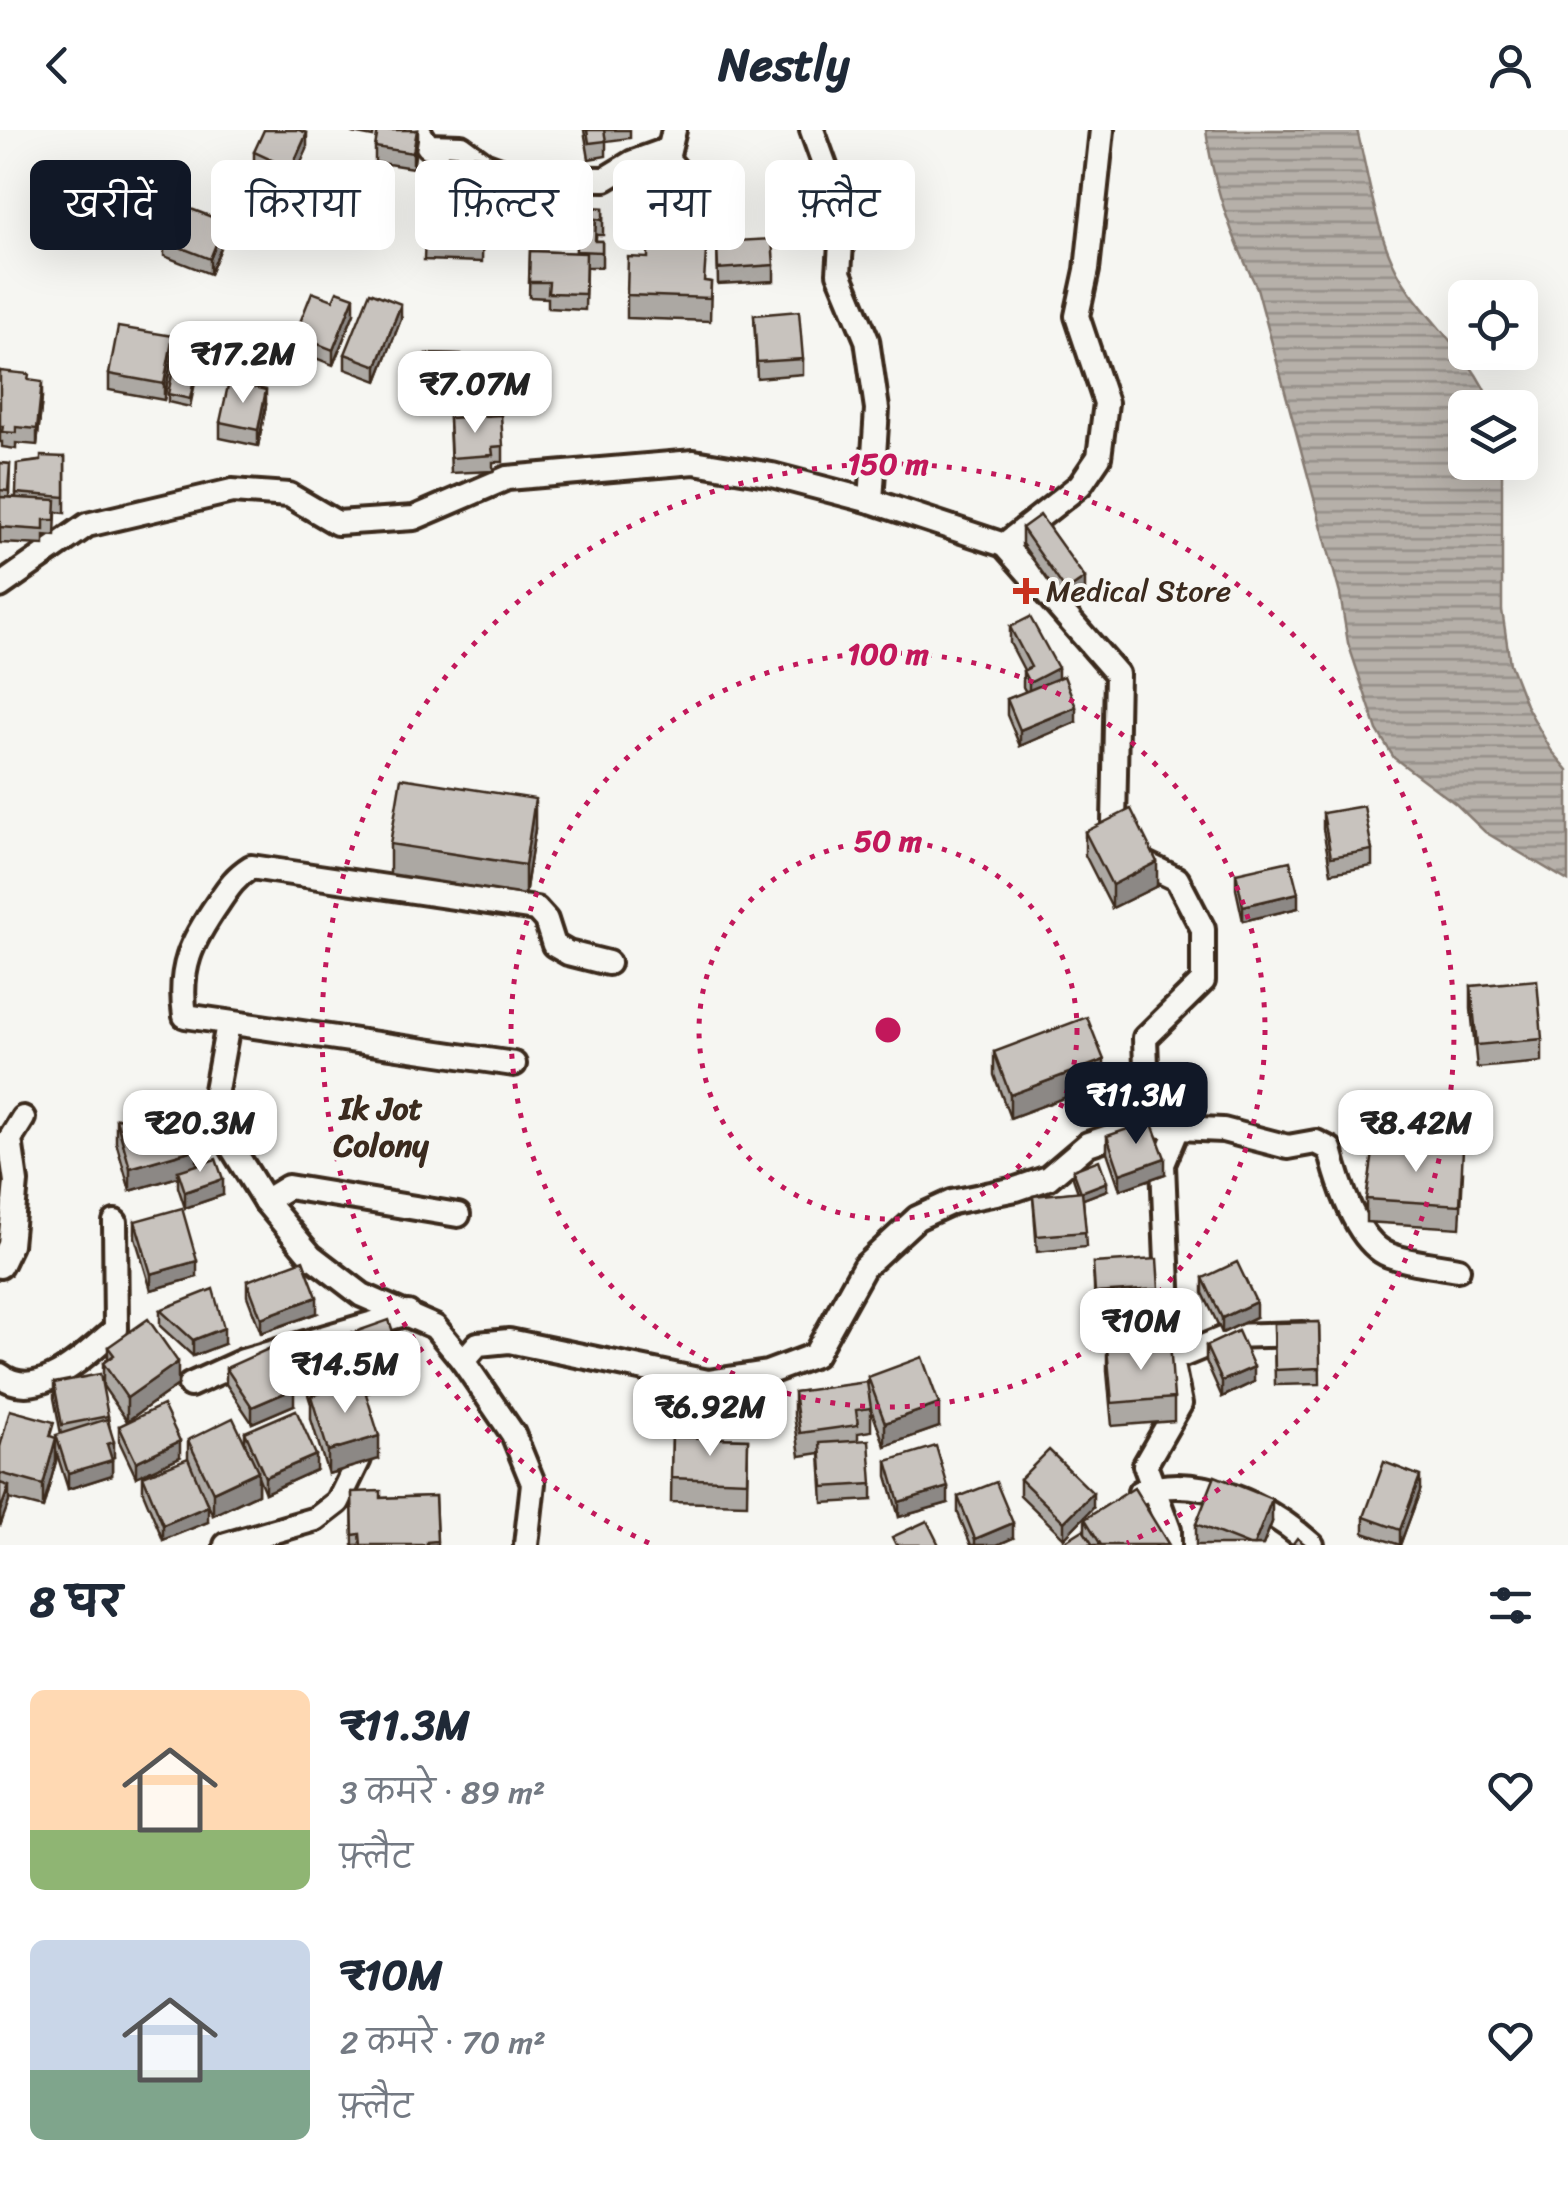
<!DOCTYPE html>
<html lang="hi">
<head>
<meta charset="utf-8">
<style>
  body { margin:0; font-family:Sriracha,"Playpen Sans Deva",sans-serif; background:#f6f6f7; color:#1f2937; height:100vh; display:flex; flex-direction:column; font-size:38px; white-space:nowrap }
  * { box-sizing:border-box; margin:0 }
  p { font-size:32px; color:#747a83 }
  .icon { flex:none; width:55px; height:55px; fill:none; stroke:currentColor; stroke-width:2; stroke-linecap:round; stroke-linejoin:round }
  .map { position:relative; height:1415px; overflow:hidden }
  .panel { display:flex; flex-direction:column; background:#fff; flex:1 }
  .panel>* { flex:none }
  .top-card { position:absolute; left:30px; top:30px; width:1000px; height:90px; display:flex; gap:20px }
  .controls { position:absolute; left:1448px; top:150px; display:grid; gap:20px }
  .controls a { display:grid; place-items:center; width:90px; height:90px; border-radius:15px; background:#fff; box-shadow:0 10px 40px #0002; font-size:50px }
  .price { position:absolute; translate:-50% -85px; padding:0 22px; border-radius:20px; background:#fff; color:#222; font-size:32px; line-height:65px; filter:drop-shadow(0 2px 5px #0008) }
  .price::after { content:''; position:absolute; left:50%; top:60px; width:30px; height:22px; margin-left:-15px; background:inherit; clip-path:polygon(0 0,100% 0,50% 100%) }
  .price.on { background:#111827; color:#fff }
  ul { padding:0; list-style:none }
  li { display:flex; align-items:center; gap:30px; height:250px; padding:0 30px }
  li span { display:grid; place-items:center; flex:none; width:280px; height:200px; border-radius:15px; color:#555 }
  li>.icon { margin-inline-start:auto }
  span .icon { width:120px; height:120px; fill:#fffc; stroke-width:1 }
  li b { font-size:42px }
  h2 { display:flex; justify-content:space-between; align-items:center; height:120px; padding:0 30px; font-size:42px }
  .tag { padding:0 35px; border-radius:15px; background:#fff; box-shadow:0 10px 40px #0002; font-size:35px; line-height:90px }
  .tag.on { background:#111827; color:#fff }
  header { display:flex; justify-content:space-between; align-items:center; height:130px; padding:0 30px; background:#fff; font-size:45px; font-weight:700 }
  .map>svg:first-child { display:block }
  .water { fill:url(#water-rules); stroke:#857a71; stroke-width:2.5 }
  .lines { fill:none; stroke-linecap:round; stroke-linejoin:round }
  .minor-casing { stroke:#3b2a1e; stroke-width:30 }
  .minor { stroke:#f6f6f2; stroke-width:22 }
  .wall { fill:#aca8a3; stroke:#3b2a1e; stroke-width:2.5 }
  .shaded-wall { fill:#8c8885; stroke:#3b2a1e; stroke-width:2.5 }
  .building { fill:#c8c3be; stroke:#3b2a1e; stroke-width:2.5 }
  .ring { fill:none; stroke:#c2185b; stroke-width:5; stroke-dasharray:5 10 }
  .poi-dot { fill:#c8321e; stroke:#f6f6f2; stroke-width:4 }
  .labels { text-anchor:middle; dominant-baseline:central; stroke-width:8; stroke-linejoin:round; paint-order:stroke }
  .poi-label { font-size:30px; fill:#3b2a1e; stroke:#f6f6f2; text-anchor:start }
  .neighbourhood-label { font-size:32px; font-weight:bold; fill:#3b2a1e; stroke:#f6f6f2 }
  .centre { fill:#c2185b; stroke:#f6f6f2; stroke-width:5 }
  .ring-label { font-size:30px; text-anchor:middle; font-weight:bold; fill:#c2185b; stroke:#f6f6f2; stroke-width:8; stroke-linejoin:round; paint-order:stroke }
</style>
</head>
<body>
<header><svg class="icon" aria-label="back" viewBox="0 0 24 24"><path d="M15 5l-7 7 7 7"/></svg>Nestly<svg class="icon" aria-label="person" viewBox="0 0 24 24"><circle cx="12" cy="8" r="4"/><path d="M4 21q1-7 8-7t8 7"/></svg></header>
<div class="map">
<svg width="1568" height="1415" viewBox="0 0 1568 1415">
  <defs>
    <pattern id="water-rules" width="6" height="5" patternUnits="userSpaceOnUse" patternTransform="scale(2.5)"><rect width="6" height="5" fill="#b6b0a9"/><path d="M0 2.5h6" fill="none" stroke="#958f89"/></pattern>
  </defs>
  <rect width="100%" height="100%" fill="#f6f6f2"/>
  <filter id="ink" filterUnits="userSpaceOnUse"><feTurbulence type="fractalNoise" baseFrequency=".01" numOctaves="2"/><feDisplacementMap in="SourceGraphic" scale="20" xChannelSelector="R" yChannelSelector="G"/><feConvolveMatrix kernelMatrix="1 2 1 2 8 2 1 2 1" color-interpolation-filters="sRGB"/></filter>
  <g filter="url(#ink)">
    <path class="water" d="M1206,0H1357C1369,48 1376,107 1402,150C1430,195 1474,226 1492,277L1465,278V332L1502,333V480L1510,534L1526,575L1551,620L1568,640V751L1485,702L1456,674L1394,628L1377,600L1348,513L1340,464L1257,158C1232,108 1213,56 1206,0Z"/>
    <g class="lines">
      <defs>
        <g id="minor">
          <polyline points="418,0 428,16 461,17 484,34 522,48 605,49 633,32 669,19"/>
          <polyline points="674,0 667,29 686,51 703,102"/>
          <polyline points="812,0 843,86 839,143 867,210 877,279 871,371"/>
          <polyline points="1004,415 1117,544 1114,693 1123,723 1177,749 1203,799 1203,851 1145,908 1148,994 1178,998 1163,1034 1171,1230 1180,1274 1145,1335 1169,1400 1169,1415"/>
          <polyline points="0,456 87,395 232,361 289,365 337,393 414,388 507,348 694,332 772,345 871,371 1004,415 1080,355 1099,327 1106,273 1077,186 1087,140 1102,0"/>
          <polyline points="228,894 214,971 231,1016 265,1071 311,1126 362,1165 435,1197 463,1231 513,1304 533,1353 526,1415"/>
          <path d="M514,934L185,886C178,838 191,812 218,773C228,758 235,747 251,737L536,779L546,790L554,815L568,823L608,833"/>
          <path d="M1178,998L1223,1000L1288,1017L1316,1012L1330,1019C1338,1051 1356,1112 1389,1125C1410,1133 1436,1135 1458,1139"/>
          <polyline points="265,1071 288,1057 458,1085"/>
          <polyline points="0,1136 10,1115 16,1052 10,1009 23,988"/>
          <polyline points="1171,1230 1229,1206 1303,1204"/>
          <polyline points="463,1231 478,1214 509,1211 708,1252 767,1243 815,1225 864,1137 917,1088 952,1072 1016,1059 1048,1048 1088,1014 1136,998"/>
          <path d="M0,1245C39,1275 87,1222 116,1199L115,1092"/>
          <polyline points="190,1255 243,1231 408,1183"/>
          <path d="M1140,1362C1199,1342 1269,1376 1312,1415"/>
          <polyline points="226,1415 316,1389 338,1372 359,1329"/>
        </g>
      </defs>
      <use href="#minor" class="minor-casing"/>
      <use href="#minor" class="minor"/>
    </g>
    <g class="wall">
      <polygon points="352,0 374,0 373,7 352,3"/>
      <polygon points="418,0 413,38 375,32 375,17"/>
      <polygon points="584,0 630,0 630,8 606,11 606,26 589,29"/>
      <polygon points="307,19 294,48 309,70 299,92 262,76 262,60 269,45 254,38 254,22"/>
      <polygon points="449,25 500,27 499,78 448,76"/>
      <polygon points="629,51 690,52 689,112 629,112"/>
      <polygon points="577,77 603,78 603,105 596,105 596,111 602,111 602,137 586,137 585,180 548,178 548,168 529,167 530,121 576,123"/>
      <polygon points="426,78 483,81 482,132 424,130"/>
      <polygon points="225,108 210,144 164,126 164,111"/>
      <polygon points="717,112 774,135 774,151 718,154"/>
      <polygon points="705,151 711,152 710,191 627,188 627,165"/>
      <polygon points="333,170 354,183 333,235 295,220 295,205"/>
      <polygon points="754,185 803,229 803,244 757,248"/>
      <polygon points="401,189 377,251 345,239 345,224"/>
      <polygon points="173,222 164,270 109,260 109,244"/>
      <polygon points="426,224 486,226 486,280 431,279 432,259 426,259"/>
      <polygon points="0,241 29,250 42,268 37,315 16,313 16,319 2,317 2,312 0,312"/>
      <polygon points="196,248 190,277 168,272 168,264"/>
      <polygon points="266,275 258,316 220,308 220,292"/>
      <polygon points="449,288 503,316 503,332 493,332 493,341 451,343"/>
      <polygon points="65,327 65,383 56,382 55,406 44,405 44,415 0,413 0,333 10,334 9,367 16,367 17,334"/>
      <polygon points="1022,398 1085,464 1066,476 1022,414"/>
      <polygon points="1010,497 1058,548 1076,592 1020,616 1007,585 1007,569 1026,562 1023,557 1023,541 1024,540 1010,513"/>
      <polygon points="1323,683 1372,720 1372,736 1331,743 1323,699"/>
      <polygon points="535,699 525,765 390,744 390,714"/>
      <polygon points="1085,702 1157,756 1112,778 1085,725"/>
      <polygon points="1236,743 1298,778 1243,791 1236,759"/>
      <polygon points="1471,856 1542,909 1542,932 1477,938 1471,879"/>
      <polygon points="994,922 1104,953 1010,988 994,945"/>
      <polygon points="116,989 197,1035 223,1065 185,1078 178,1057 178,1047 130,1061 116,1012"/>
      <polygon points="1107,1006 1165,1044 1120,1060 1107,1022"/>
      <polygon points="1073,1040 1107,1060 1083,1069 1086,1117 1037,1122 1033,1066 1078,1062 1073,1048"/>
      <polygon points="1463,1042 1460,1098 1366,1092 1366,1069"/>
      <polygon points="135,1091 197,1147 151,1160 135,1107"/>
      <polygon points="1093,1133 1159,1159 1159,1174 1095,1179"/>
      <polygon points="1203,1148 1256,1187 1222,1203 1203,1163"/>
      <polygon points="247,1151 317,1183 261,1203 247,1166"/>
      <polygon points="160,1180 224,1214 193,1226 160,1196"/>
      <polygon points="1319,1192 1320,1254 1275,1255 1274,1193"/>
      <polygon points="352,1203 404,1251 367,1263 352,1218"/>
      <polygon points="1206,1216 1254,1252 1222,1267 1206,1231"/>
      <polygon points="108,1217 178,1255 127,1291 103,1256 103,1233 108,1229"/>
      <polygon points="1107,1218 1174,1268 1174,1291 1112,1296 1107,1241"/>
      <polygon points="299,1220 353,1253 379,1329 328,1344 311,1289 311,1274 299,1236"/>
      <polygon points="226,1238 294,1275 252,1293 226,1254"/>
      <polygon points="868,1247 939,1297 885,1316 871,1279 871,1301 858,1303 858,1311 872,1354 872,1370 823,1373 820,1323 800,1326 794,1285 794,1262 868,1254"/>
      <polygon points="54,1253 108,1286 114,1327 112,1328 112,1345 68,1359 56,1321 56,1331 43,1378 9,1369 0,1396 0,1317 56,1308 61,1304 54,1268"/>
      <polygon points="119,1296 180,1327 136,1347 119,1311"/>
      <polygon points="245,1302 316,1340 265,1363 258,1346 258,1364 213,1385 200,1359 208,1392 163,1410 143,1362 143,1346 188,1329 188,1310 245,1314"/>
      <polygon points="672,1307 748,1309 747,1374 671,1372"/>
      <polygon points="887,1331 948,1373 899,1387 887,1346"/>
      <polygon points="1020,1349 1093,1378 1064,1408 1020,1365"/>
      <polygon points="1420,1361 1400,1415 1364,1403 1364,1387"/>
      <polygon points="352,1362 381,1368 435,1366 437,1415 353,1415"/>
      <polygon points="958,1367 1013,1408 997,1415 971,1415 958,1383"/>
      <polygon points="1085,1389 1169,1415 1059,1415 1085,1402"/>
      <polygon points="1272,1392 1263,1415 1196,1415 1196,1394"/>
    </g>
    <g class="shaded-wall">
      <polygon points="417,0 418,0 418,8 413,38 413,23"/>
      <polygon points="307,3 307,19 291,54 291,39"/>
      <polygon points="309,54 309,70 299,92 299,77"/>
      <polygon points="225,92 225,108 210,144 210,129"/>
      <polygon points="354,167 354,183 333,235 333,220"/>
      <polygon points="401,174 401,189 377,251 377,236"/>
      <polygon points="173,206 173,222 164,270 164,254"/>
      <polygon points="42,252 42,268 37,315 37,299"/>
      <polygon points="266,260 266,275 258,316 258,300"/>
      <polygon points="1085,448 1085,464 1066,476 1066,461"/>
      <polygon points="1058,538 1058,553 1029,568 1029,553"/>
      <polygon points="1076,577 1076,592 1020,616 1020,600"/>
      <polygon points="535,669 535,699 525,765 525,735"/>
      <polygon points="1157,732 1157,756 1112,778 1112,755"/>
      <polygon points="1298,763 1298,778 1243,791 1243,776"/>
      <polygon points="1104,930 1104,953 1010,988 1010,965"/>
      <polygon points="197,1019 197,1042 178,1041 178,1047 130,1061 130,1038"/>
      <polygon points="1165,1028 1165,1044 1120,1060 1120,1044"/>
      <polygon points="223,1049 223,1065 185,1078 185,1062"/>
      <polygon points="1107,1052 1107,1060 1081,1070 1081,1062"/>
      <polygon points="197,1131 197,1147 151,1160 151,1144"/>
      <polygon points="317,1167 317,1183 261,1203 261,1188"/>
      <polygon points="1256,1172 1256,1187 1222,1203 1222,1188"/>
      <polygon points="224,1198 224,1214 193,1226 193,1210"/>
      <polygon points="178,1232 178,1255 127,1291 127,1268"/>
      <polygon points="404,1235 404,1251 367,1263 367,1247"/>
      <polygon points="1254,1237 1254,1252 1222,1267 1222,1251"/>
      <polygon points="353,1247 353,1262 312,1267 312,1260"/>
      <polygon points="294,1259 294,1275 252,1293 252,1277"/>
      <polygon points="939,1274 939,1297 885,1316 885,1293"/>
      <polygon points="379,1306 379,1329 328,1344 328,1321"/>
      <polygon points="56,1308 56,1331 43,1378 43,1355"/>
      <polygon points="180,1311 180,1327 136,1347 136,1332"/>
      <polygon points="114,1312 114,1327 107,1329 107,1314"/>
      <polygon points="316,1325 316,1340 265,1363 265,1347"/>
      <polygon points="112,1330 112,1345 68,1359 68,1343"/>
      <polygon points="258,1341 258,1364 213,1385 213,1362"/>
      <polygon points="1420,1346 1420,1361 1400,1415 1400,1400"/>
      <polygon points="9,1356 9,1372 0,1396 0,1381"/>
      <polygon points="948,1357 948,1373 899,1387 899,1372"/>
      <polygon points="1093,1363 1093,1378 1064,1408 1064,1392"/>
      <polygon points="1272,1369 1272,1392 1263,1415 1254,1415"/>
      <polygon points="208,1376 208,1392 163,1410 163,1395"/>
      <polygon points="1013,1393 1013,1408 997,1415 975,1415 975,1409"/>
    </g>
    <g class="building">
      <polygon points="264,0 299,0 307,3 291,39 254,22"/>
      <polygon points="378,0 417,0 413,23 375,17"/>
      <polygon points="587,0 604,0 606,11 589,13"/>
      <polygon points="449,25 500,27 499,63 448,61"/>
      <polygon points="272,38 309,54 299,77 262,60"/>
      <polygon points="629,51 690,52 689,96 629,96"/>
      <polygon points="178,74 225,92 210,129 164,111"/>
      <polygon points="577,77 603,78 603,90 596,89 595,111 602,111 602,122 576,121"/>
      <polygon points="426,78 483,81 482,116 424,114"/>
      <polygon points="772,109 774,135 718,139 717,112"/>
      <polygon points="648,119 706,122 704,151 711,152 710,168 627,165 628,127 648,128"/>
      <polygon points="530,121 586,123 585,164 548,163 549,152 529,152"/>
      <polygon points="337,161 354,167 333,220 295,205 312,162 333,170"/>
      <polygon points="370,162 401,174 377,236 345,224"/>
      <polygon points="799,181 803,229 757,232 754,185"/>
      <polygon points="118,197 173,206 164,254 109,244"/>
      <polygon points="426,224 486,226 486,265 431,263 432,243 426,243"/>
      <polygon points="174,235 196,240 190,269 168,264"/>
      <polygon points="0,241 29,244 28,250 42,252 37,299 16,297 16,303 2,302 3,296 0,296"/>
      <polygon points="229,251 266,260 258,300 220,292"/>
      <polygon points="501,285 503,316 492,317 493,325 451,328 449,288"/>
      <polygon points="41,326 65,327 65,367 16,363 17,334 41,331"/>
      <polygon points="0,333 10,334 8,361 0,360"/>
      <polygon points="0,367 56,370 55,390 44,390 44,400 0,397"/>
      <polygon points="1040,385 1085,448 1066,461 1022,398"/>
      <polygon points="1030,487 1058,538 1029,553 1023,541 1031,537 1010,497"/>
      <polygon points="1064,546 1076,577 1020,600 1007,569"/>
      <polygon points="401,648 535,669 525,735 390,714"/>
      <polygon points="1364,676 1372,720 1331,727 1323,683"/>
      <polygon points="1131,679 1157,732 1112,755 1085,702"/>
      <polygon points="1290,731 1298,763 1243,776 1236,743"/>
      <polygon points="1537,850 1542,909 1477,915 1471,856"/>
      <polygon points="1087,887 1104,930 1010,965 994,922"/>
      <polygon points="183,970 197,1019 130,1038 116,989"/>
      <polygon points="1151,991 1165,1028 1120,1044 1107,1006"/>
      <polygon points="1374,1016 1463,1019 1460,1075 1366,1069"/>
      <polygon points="216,1029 223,1049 185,1062 178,1041"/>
      <polygon points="1099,1030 1107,1052 1081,1062 1073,1040"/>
      <polygon points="1082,1061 1086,1102 1037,1106 1033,1066"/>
      <polygon points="182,1078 197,1131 151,1144 135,1091"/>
      <polygon points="1157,1129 1159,1159 1095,1163 1093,1133"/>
      <polygon points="303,1130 317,1167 261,1188 247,1151"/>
      <polygon points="1237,1132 1256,1172 1222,1188 1203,1148"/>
      <polygon points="213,1159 224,1198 193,1210 160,1180"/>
      <polygon points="148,1189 178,1232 127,1268 103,1233 114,1225 108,1217"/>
      <polygon points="389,1190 404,1235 367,1247 352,1203"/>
      <polygon points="1319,1192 1320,1238 1275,1240 1274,1193"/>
      <polygon points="1238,1201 1254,1237 1222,1251 1206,1216"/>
      <polygon points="340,1207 353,1247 312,1260 299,1220"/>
      <polygon points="1170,1212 1174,1268 1112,1273 1107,1218"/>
      <polygon points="275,1216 294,1259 252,1277 226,1238"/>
      <polygon points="922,1227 939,1274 885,1293 868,1247"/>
      <polygon points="100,1244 108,1286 62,1295 54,1253"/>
      <polygon points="362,1251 379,1306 328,1321 311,1266"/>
      <polygon points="867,1252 871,1278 856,1280 858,1295 800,1303 794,1262"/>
      <polygon points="163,1275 180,1311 136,1332 119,1296"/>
      <polygon points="10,1280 54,1292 50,1306 56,1308 43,1355 0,1343 0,1317"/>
      <polygon points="296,1280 316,1325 265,1347 245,1302"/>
      <polygon points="233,1288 258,1341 213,1362 188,1310"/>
      <polygon points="107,1289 114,1312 107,1314 112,1330 68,1343 56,1305"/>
      <polygon points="672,1307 748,1309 747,1351 671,1348"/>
      <polygon points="869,1310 872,1354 823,1357 820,1313"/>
      <polygon points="936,1316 948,1357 899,1372 887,1331"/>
      <polygon points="1049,1320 1093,1363 1064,1392 1020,1349"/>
      <polygon points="188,1328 208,1376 163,1395 143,1346"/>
      <polygon points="1384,1332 1420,1346 1400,1400 1364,1387"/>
      <polygon points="1215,1346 1272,1369 1254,1415 1249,1415 1196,1394"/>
      <polygon points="996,1352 1013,1393 975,1409 958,1367"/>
      <polygon points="0,1353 9,1356 0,1381"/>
      <polygon points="1134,1358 1169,1415 1101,1415 1085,1389"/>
      <polygon points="381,1361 381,1368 435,1366 437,1411 427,1412 427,1415 361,1415 360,1404 353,1405 352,1362"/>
      <polygon points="927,1391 939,1415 896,1415 892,1407"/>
      <polygon points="1083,1400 1093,1415 1059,1415"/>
      <polygon points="1297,1408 1306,1415 1292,1415"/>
    </g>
  </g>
  <g class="ring">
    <circle cx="888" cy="900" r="189"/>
    <circle cx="888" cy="900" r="377"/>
    <path d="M649 1413A566 566 0 1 1 1127 1413"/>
  </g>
  <path class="poi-dot" d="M1021 446h10v10h10v10h-10v10h-10v-10h-10v-10h10z"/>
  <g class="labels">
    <g class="poi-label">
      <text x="1046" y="461">Medical Store</text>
    </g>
    <g class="neighbourhood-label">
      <text x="381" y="978">Ik Jot<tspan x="381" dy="37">Colony</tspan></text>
    </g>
  </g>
  <circle cx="888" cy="900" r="15" class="centre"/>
  <g class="ring-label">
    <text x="888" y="344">150 m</text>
    <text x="888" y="534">100 m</text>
    <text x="888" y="721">50 m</text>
  </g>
</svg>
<div class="controls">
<a><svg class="icon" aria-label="locate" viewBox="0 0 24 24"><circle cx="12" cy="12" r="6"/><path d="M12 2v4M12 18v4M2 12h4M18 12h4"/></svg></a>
<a><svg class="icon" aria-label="layers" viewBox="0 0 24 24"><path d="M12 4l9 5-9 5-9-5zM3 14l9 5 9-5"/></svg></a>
</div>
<b class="price" style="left:243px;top:276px">₹17.2M</b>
<b class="price" style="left:475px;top:306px">₹7.07M</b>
<b class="price on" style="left:1136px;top:1017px">₹11.3M</b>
<b class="price" style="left:200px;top:1045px">₹20.3M</b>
<b class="price" style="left:1416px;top:1045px">₹8.42M</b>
<b class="price" style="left:1141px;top:1243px">₹10M</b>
<b class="price" style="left:345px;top:1286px">₹14.5M</b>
<b class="price" style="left:710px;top:1329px">₹6.92M</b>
<div class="top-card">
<a class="tag on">खरीदें</a>
<a class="tag">किराया</a>
<a class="tag">फ़िल्टर</a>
<a class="tag">नया</a>
<a class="tag">फ़्लैट</a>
</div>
</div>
<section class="panel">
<h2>8 घर<svg class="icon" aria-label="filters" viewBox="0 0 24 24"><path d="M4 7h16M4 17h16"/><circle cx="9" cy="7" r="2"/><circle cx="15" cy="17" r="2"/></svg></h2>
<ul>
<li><span style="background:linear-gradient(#ffd9b3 70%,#8fb573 0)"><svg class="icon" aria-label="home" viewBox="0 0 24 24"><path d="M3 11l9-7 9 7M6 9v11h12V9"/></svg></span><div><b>₹11.3M</b><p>3 कमरे · 89 m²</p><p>फ़्लैट</p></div><svg class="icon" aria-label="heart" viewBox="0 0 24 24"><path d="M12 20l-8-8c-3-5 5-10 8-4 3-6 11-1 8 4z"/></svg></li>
<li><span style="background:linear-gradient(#c9d6e8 65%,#7fa58c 0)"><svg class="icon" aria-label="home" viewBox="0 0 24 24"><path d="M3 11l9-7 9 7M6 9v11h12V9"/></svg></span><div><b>₹10M</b><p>2 कमरे · 70 m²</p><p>फ़्लैट</p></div><svg class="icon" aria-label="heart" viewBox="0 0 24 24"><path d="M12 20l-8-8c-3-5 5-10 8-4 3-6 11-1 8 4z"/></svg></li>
</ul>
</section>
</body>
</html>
